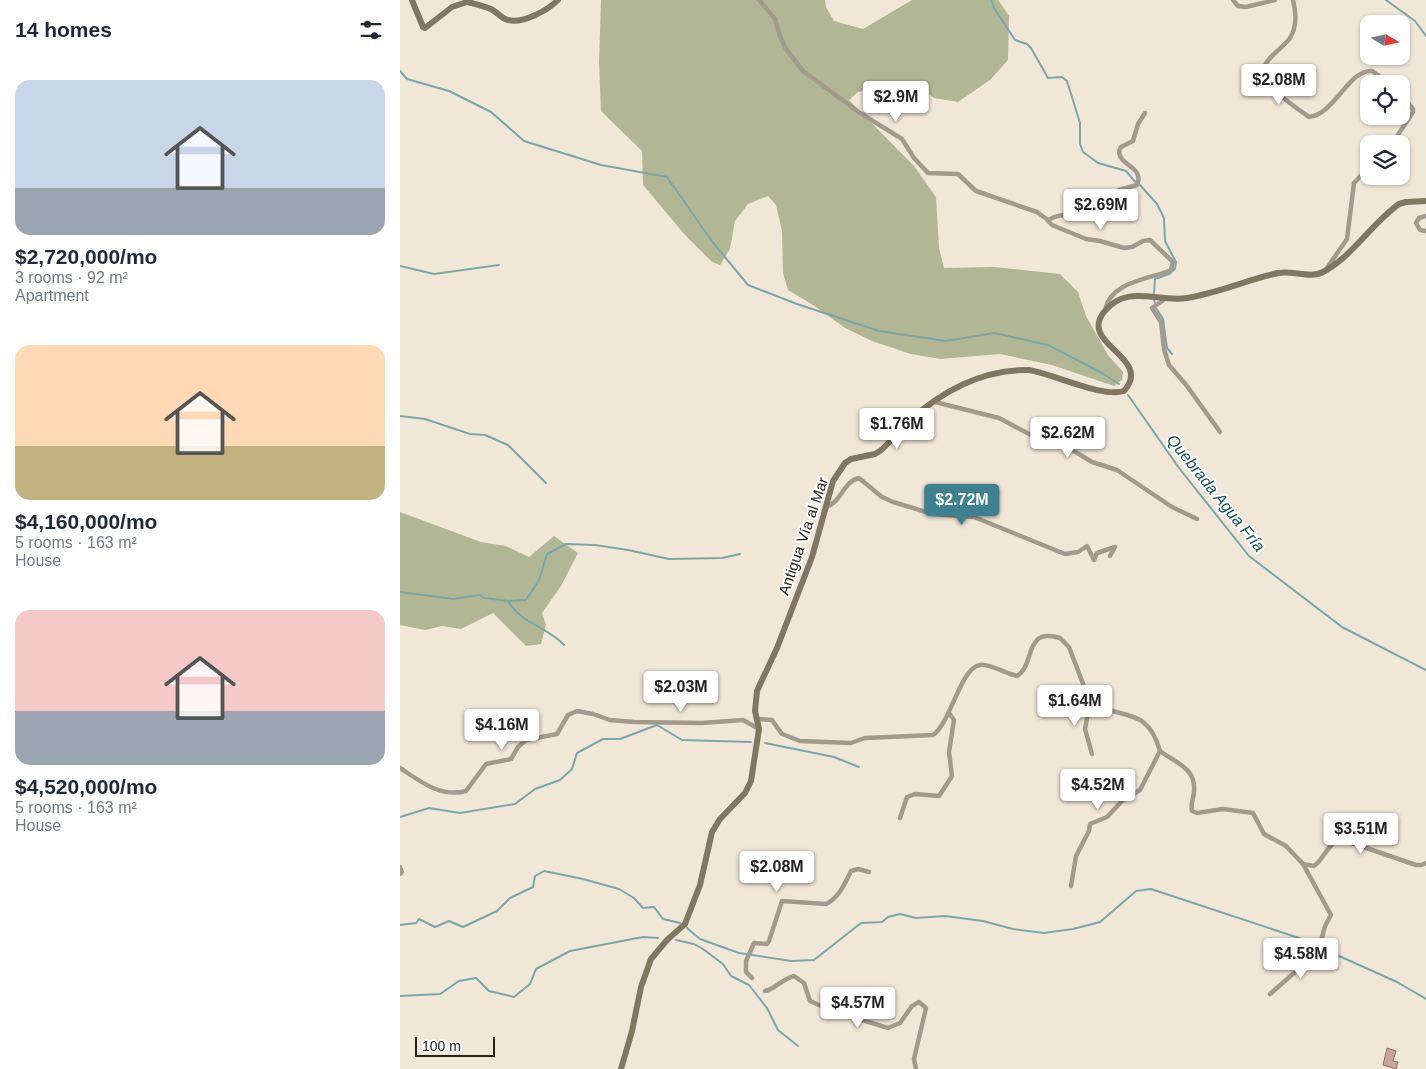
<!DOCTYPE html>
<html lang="en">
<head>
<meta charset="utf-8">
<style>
  body { margin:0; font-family:Arial,sans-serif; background:#f6f6f7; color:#1f2937; height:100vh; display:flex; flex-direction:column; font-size:19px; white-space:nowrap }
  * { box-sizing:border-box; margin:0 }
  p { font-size:16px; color:#747a83 }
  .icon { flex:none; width:28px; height:28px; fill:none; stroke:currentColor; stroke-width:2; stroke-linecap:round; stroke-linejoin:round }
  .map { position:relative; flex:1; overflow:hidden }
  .details { display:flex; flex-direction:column; background:#fff; width:400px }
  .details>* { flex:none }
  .needle { width:32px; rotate:99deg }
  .controls { position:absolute; left:960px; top:15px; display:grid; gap:10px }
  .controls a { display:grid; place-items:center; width:50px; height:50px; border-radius:10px; background:#fff; box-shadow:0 1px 4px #0004; font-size:25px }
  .scale { position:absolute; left:15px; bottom:12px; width:80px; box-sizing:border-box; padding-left:5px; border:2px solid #24201a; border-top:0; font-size:14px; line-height:18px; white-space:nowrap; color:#24201a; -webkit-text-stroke:4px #fff; paint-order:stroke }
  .price { position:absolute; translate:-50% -42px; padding:0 11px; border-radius:5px; background:#fff; color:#222; font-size:16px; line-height:32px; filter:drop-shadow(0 1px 2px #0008) }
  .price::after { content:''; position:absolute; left:50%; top:30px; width:15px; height:11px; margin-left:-8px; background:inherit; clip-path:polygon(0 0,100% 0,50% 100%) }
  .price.active { background:#3d8190; color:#fff }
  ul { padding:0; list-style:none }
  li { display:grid; align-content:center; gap:10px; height:265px; padding:0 15px }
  li span { display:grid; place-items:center; height:155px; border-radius:15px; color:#555 }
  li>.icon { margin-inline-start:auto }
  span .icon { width:90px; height:90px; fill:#fffc; stroke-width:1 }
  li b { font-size:21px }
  h2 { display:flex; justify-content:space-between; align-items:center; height:60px; padding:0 15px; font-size:21px }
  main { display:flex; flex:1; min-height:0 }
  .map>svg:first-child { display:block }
  .green { fill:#c5c9b3 }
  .forest { fill:#b1b794 }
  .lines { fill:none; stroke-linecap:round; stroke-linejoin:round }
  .stream { stroke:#79a7a9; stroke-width:2 }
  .building { fill:#caa19f; stroke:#847170 }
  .street { stroke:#a29b8d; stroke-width:4.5 }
  .secondary { stroke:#807661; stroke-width:6 }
  .labels { text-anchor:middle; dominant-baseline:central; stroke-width:4; stroke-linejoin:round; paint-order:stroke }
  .street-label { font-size:15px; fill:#24201a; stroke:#fff }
  .water-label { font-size:16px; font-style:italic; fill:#0d5154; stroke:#fff }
</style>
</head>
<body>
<main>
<section class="details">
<h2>14 homes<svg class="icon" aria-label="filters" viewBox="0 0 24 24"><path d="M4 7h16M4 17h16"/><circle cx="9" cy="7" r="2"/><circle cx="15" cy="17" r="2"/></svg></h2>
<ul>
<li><span style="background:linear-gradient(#c9d6e8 70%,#9aa5b1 0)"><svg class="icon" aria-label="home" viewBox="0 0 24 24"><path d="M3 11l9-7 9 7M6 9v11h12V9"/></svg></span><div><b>$2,720,000/mo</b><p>3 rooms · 92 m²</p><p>Apartment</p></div></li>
<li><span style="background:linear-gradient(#ffd9b3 65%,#c2b280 0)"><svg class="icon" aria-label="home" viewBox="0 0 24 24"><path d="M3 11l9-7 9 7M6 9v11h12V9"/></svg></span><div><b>$4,160,000/mo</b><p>5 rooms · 163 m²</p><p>House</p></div></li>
<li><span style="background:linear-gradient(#f6c9c9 65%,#9aa5b1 0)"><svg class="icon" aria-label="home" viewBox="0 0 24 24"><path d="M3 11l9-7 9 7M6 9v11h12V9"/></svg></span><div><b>$4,520,000/mo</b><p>5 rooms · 163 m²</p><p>House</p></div></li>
</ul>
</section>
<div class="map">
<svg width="1026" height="1069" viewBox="0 0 1026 1069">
  <rect width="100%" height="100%" fill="#f1e7d7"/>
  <polygon class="green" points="676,780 699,786 696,800 672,794"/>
  <g class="forest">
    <polygon points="201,0 425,0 426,7 434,21 463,29 512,0 598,0 609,16 608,60 590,80 558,102 534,98 513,81 458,92 449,100 514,166 536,197 539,248 544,268 594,267 660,274 678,292 686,316 708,355 723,372 722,380 714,386 652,365 600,354 540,359 511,354 472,341 445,328 413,305 388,290 383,273 382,231 376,205 368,196 348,204 335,221 330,249 320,265 312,262 285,235 243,185 242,151 201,111 199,62"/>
    <polygon points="0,512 81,542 106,546 129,557 154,536 178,553 161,586 142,613 146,625 141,644 126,646 93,613 61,629 42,626 25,630 0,625"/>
  </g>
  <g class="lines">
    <g class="stream">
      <polyline points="591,0 594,8 615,40 627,44 631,48 648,78 662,77 667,81 680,123 680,144 683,152 698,163 726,171 737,184"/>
      <polyline points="986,0 1015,21 1026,36"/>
      <polyline points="0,71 7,79 49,91 91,112 124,141 201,165 267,177 311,240 348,285 397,304 479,331 546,341 594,333 648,345 702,373 719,384"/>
      <polyline points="740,185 757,204 764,218 765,241 776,262 775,269 769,274 755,279 754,293"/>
      <polyline points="0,266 34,274 99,265"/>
      <polyline points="754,300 755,303"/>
      <polyline points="756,308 763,319 767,348 772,354"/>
      <polyline points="728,395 779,468 849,556 942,627 1026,670"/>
      <polyline points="0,416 25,419 70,434 85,435 108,445 146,483"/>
      <path d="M0,592L53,599L79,595L85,598L108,601C122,625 147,626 164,645"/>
      <polyline points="108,601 126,600 139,580 147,554 166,544 195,545 228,550 269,559 322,558 340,554"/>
      <polyline points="365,743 434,757 459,767"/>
      <polyline points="0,817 29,808 60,813 115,804 135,789 160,780 172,769 177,753 203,739 220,739 257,725 282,740 351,742"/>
      <polyline points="0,925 16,923 19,919 35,927 49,921 63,927 97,911 110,898 133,887 135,876 144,871 183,879 219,889 234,898 243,908 254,907 263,919 280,923"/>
      <polyline points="287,928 300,939 339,953 391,961 414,960 461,923 482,922 488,917 500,914 516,918 545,916 583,921 613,929 644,933 673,929 700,922 736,891 751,889 899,938 997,982 1026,999"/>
      <polyline points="276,940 294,944 303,949 323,964 331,976 349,985 367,1008 378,1030 398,1046"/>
      <polyline points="0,996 40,994 59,981 76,978 89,991 114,997 130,984 136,969 170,951 243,937 258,938"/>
    </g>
  </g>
  <polygon class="building" points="987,1048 996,1051 993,1061 998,1062 996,1069 983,1065"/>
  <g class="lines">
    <g class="street">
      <polyline points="359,0 375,19 380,36 386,49 403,71 460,113 502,139 514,158 528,173 558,174 576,191 637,212 648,220"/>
      <polyline points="833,0 838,6 846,7 875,0"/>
      <path d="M893,0C896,12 897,27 890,38C881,51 854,63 867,82C877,96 896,107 909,117C935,114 949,69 972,71L991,84"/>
      <polyline points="992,144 1013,112 1013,109 1001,95"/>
      <polyline points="1026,216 1019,218 1016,223 1020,230 1026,231"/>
      <polyline points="927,268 947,239 954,183 969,167"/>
      <polyline points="765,299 752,308 761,322 764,349 769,365 787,386 820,432"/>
      <path d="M705,310C711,281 748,280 771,270L773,262L750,240L743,241L732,247L724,248L700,241L686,239L652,225L648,221C658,210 687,219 702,211C712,205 712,197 719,190L737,185C745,167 719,166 719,151L721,147L733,141L738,124L745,113"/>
      <polyline points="535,402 599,418 631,435 669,448 692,462 717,470 772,507 797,519"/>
      <path d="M425,507C441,504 443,481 459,478L482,497L493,502L533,514L574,517L665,554L678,552L687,546L694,560L697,553L715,547L710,556"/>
      <polyline points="690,702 685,729 692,754"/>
      <path d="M357,719L372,720L382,734L400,741L451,743L465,738L533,735C551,723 560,668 580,665C588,663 607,674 617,676C636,664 623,627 660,638L669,647L690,702C722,721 747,705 760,751C776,763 796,768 794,791C794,798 790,804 792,811L797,813L823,809L853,813L864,834L886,846L903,864L931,915L925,926L918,952L870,994"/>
      <path d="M0,768C20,781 40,798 66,791L86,764L111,759L118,747L126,740L157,734L168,715L177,711L193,714L210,720L234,722L302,723L343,720L359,729"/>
      <polyline points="500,818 507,797 515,794 539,796 552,776 549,752 554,720 549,713"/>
      <path d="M903,864L914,866C924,859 929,842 940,839L1016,865H1021L1026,863"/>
      <polyline points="0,867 2,872 0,874"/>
      <polyline points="671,886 676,856 689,831 690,824 707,817 723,800 740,790 760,751"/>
      <path d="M352,978L346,972V961L354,943L367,944L369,941L382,901L426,904C439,898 445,883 451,871L458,869L469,872"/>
      <path d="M365,991C375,989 382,979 394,976L404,983L410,1001L430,1010L488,1028L500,1023L512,1006L519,1002L526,1008L514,1059L516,1069"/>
    </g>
    <g class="secondary">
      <polyline points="12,0 23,27 25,28 52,7 70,1"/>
      <path d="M68,2C75,4 84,6 91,9C97,12 101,18 108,20C123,24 148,10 158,0"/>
      <path d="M221,1069L232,1031L241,987L251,959L267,940L285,924L300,885L312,832L320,819L345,793L351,781L359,729L355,711L357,691L377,648L412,557L433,481L445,463L451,459L475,454L480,451C490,443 497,432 507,423C540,392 582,369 629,370C654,374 702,398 724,391C754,357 678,345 704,312C727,283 758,303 787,298C818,293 847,280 878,273C892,270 910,279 923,272C953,256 971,224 999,204L1006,202L1026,201"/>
    </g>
  </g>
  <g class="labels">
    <g class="street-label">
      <text transform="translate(403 536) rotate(-71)">Antigua Vía al Mar</text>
    </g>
    <g class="water-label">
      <text transform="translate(816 493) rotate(51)">Quebrada Agua Fría</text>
    </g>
  </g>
</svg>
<div class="controls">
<a><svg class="needle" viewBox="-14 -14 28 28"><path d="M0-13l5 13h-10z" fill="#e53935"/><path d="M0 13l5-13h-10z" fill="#747a83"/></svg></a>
<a><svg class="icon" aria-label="locate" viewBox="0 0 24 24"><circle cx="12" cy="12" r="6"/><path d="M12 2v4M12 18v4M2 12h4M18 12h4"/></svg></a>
<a><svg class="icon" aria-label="layers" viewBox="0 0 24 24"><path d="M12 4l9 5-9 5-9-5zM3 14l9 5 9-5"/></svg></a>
</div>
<div class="scale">100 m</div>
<b class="price" style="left:879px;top:106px">$2.08M</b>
<b class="price" style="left:496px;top:123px">$2.9M</b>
<b class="price" style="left:701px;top:231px">$2.69M</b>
<b class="price" style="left:497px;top:450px">$1.76M</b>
<b class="price" style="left:668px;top:459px">$2.62M</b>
<b class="price active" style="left:562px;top:526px">$2.72M</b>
<b class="price" style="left:281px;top:713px">$2.03M</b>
<b class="price" style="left:675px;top:727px">$1.64M</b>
<b class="price" style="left:102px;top:751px">$4.16M</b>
<b class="price" style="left:698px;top:811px">$4.52M</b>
<b class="price" style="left:961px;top:855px">$3.51M</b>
<b class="price" style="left:377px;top:893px">$2.08M</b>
<b class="price" style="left:901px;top:980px">$4.58M</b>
<b class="price" style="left:458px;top:1029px">$4.57M</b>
</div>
</main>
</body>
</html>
